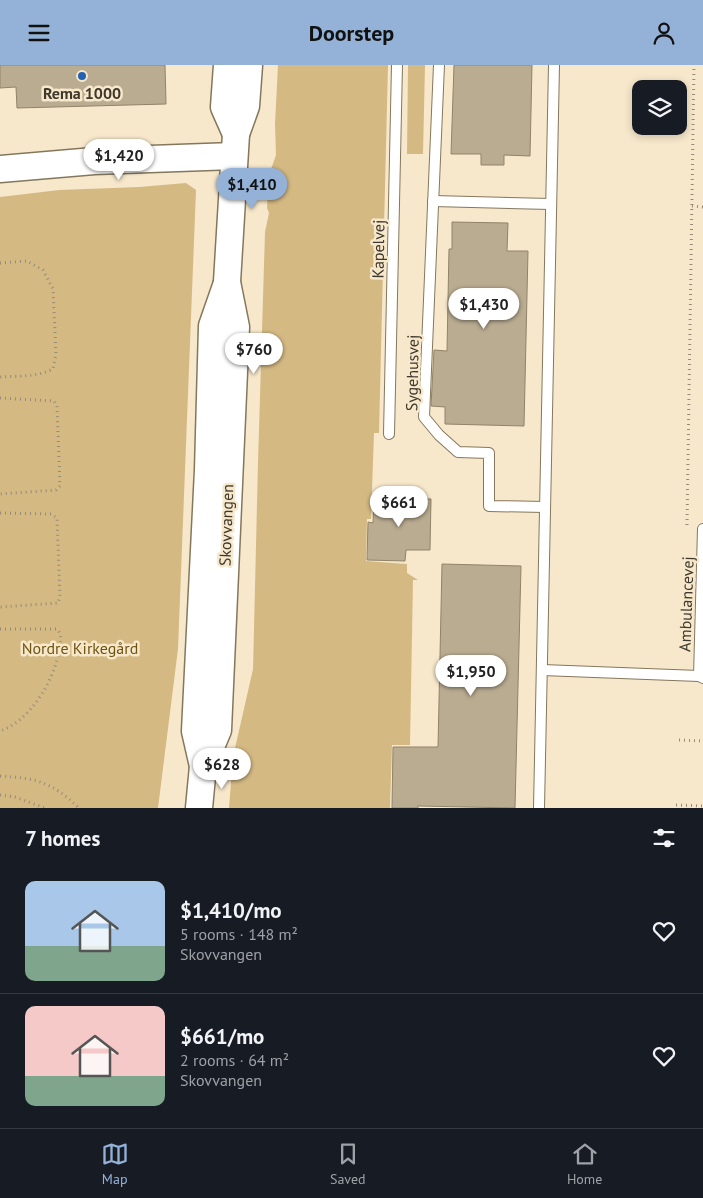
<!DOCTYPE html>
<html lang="en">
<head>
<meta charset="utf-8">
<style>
  body { margin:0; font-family:"PT Sans",sans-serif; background:#242831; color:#f1f3f6; height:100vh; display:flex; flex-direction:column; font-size:19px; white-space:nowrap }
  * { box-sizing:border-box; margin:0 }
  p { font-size:16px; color:#9ea1a6 }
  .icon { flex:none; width:28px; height:28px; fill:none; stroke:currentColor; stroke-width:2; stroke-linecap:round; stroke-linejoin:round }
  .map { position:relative; height:743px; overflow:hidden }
  .details { display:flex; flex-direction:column; background:#171b24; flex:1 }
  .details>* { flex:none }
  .tools { position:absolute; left:632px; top:15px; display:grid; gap:10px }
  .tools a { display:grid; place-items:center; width:55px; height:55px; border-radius:10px; background:#171b24; box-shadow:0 2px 8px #0003; font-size:25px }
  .price { position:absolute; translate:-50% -42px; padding:0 11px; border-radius:18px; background:#fff; color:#222; font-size:16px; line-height:32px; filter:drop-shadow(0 1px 2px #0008) }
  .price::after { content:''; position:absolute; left:50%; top:30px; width:15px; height:11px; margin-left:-8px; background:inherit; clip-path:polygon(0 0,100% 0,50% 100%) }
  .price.current { background:#94b2d8; color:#111 }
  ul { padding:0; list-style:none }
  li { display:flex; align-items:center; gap:15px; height:125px; padding:0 25px }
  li+li { border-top:1px solid #363941 }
  li span { display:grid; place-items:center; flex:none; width:140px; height:100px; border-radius:10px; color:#555 }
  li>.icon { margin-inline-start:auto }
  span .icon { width:60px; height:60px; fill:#fffc; stroke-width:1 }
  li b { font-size:21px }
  h2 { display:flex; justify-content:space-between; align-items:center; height:60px; padding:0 25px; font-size:21px }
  header { display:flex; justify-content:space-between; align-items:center; height:65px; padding:0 25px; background:#94b2d8; color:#111; font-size:22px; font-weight:700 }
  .menu { display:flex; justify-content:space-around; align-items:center; height:70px; border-top:1px solid #363941; background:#171b24; font-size:14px; color:#9ea1a6 }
  .menu a { display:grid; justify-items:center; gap:2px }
  .menu .current { color:#94b2d8 }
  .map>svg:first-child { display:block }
  .green { fill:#d5b983 }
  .building { fill:#baac91; stroke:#908368 }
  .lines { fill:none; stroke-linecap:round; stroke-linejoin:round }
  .service-casing { stroke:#84775c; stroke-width:12 }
  .tertiary-casing { stroke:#84775c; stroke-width:29 }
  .path { stroke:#958b77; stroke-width:3; stroke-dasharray:1 4; stroke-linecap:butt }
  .service { stroke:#fff; stroke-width:10 }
  .tertiary { stroke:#fff; stroke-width:26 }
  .poi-dot { fill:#2362b3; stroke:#f7e8cb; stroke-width:2 }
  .labels { text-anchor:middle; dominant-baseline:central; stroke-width:5; stroke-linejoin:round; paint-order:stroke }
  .poi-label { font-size:16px; font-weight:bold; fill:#3e382d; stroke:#f7e8cb }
  .street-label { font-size:16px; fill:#3e382d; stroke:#f7e8cb }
  .park-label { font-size:16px; fill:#6e5311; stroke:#f7e8cb }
</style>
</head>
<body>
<header><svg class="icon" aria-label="menu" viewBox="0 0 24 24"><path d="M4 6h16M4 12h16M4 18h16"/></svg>Doorstep<svg class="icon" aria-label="person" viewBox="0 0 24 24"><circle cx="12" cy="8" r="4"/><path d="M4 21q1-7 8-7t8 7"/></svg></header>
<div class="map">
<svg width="703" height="743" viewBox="0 0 703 743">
  <rect width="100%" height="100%" fill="#f7e8cb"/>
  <g class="green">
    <polygon points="278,0 388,0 379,368 374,368 371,454 367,454 366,496 407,499 407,508 418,515 413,515 410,680 392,680 390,743 229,743 233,692 253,604 258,397 265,167 269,148 267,143 269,110 276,90 275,59"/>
    <polygon points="408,0 425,0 423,89 407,89"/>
    <polygon points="186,118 196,125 178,584 158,743 0,743 0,132 59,125 139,122"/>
  </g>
  <g class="building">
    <polygon points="0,0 165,0 166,39 17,43 16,22 0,23"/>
    <polygon points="454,0 532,0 530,91 504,90 504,100 481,100 481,89 451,89"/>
    <polygon points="452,157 508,158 507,186 528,186 524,361 445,359 445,342 431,341 434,285 447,286 449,184 452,184"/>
    <polygon points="374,433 431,434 430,485 406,485 405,496 367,495 368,457 373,458"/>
    <polygon points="442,499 521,501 515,743 418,741 418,743 392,743 393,682 438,682"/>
  </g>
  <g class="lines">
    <defs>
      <g id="service">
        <polyline points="439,0 424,352 439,370 458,387 489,388 489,441 545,442"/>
        <polyline points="433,136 551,139"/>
        <polyline points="389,369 397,0"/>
        <polyline points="703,464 699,611 703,613"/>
        <polyline points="542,605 699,611"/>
        <polyline points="539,743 554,0"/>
      </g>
      <g id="tertiary">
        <polyline points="227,0 224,42 236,69"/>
        <polyline points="0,104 94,96 234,91"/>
        <polyline points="203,701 195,666 208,405 212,261 227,218"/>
        <polyline points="199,743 203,701 218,665 236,262 227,217 236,69 246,41 249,0"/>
      </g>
    </defs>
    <use href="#service" class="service-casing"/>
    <use href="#tertiary" class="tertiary-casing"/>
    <g class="path">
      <polyline points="692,141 703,142"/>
      <path d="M0,198L27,196L43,205L53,224L56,289L53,304C38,312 17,311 0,312"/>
      <polyline points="0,333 54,336 57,341 60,421 56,425 0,429"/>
      <polyline points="0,448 51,449 57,453 60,531 58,538 0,542"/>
      <polyline points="687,460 694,0"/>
      <path d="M0,564H57C63,571 60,578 59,586C54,616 30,656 0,666"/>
      <polyline points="679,675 703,676"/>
      <path d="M0,711C36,713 52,717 79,743"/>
      <polyline points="0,730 15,732 45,743"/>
      <polyline points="676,740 703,741"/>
    </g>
    <use href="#service" class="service"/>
    <use href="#tertiary" class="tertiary"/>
  </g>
  <circle class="poi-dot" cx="82" cy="11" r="5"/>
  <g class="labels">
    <g class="poi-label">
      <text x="82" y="28">Rema 1000</text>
    </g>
    <g class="street-label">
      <text transform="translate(378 184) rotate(-89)">Kapelvej</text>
      <text transform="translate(412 308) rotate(-89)">Sygehusvej</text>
      <text transform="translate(226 460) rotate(-88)">Skovvangen</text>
      <text transform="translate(686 539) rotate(-88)">Ambulancevej</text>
    </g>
    <g class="park-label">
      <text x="80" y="583">Nordre Kirkegård</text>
    </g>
  </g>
</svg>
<div class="tools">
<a><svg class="icon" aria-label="layers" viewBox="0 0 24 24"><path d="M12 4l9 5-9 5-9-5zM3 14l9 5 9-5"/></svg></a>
</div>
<b class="price" style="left:119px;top:116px">$1,420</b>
<b class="price current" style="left:252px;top:145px">$1,410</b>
<b class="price" style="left:484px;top:265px">$1,430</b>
<b class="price" style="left:254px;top:310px">$760</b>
<b class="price" style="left:399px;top:463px">$661</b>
<b class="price" style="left:471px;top:632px">$1,950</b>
<b class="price" style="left:222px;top:725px">$628</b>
</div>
<section class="details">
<h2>7 homes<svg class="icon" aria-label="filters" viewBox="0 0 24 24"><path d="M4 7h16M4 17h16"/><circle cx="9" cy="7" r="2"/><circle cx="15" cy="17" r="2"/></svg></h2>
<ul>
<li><span style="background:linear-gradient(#a9c7e8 65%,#7fa58c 0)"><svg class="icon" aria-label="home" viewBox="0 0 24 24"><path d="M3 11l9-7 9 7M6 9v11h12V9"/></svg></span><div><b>$1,410/mo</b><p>5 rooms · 148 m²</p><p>Skovvangen</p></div><svg class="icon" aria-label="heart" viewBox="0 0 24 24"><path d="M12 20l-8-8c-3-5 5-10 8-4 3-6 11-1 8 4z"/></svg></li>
<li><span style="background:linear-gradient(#f6c9c9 70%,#7fa58c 0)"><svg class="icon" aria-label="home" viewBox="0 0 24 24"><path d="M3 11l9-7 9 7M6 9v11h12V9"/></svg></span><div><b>$661/mo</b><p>2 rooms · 64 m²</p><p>Skovvangen</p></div><svg class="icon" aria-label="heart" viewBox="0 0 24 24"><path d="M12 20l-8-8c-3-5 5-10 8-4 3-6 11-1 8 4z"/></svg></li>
</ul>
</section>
<nav class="menu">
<a class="current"><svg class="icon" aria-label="map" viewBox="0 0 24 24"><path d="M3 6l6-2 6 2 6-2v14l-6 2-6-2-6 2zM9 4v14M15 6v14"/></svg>Map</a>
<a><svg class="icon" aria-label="saved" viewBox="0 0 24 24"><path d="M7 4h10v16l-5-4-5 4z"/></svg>Saved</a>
<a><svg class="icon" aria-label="home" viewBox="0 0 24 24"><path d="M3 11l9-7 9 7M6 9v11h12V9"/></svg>Home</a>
</nav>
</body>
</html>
